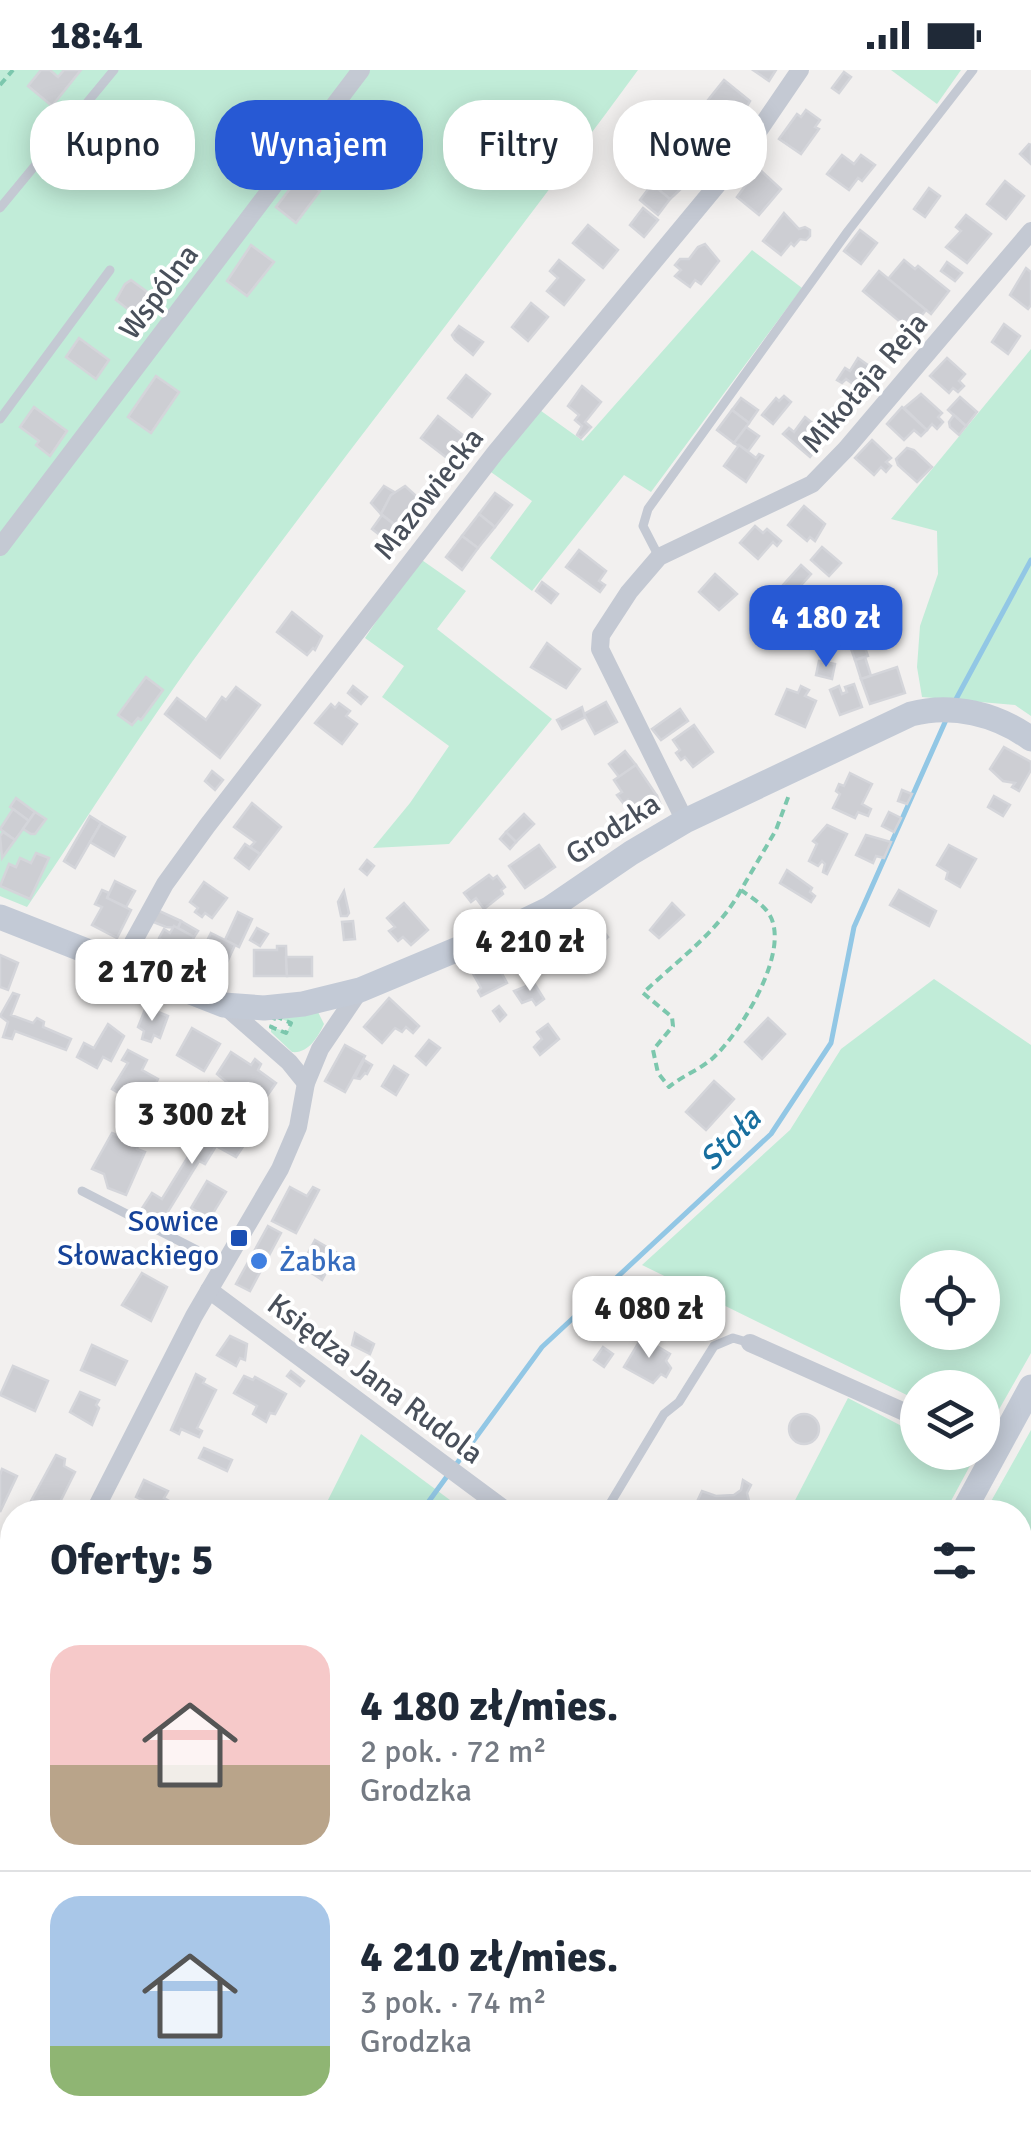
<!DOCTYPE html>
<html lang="pl">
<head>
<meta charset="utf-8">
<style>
  body { margin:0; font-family:Signika,sans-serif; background:#f2f2f3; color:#1f2937; height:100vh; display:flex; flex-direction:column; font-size:38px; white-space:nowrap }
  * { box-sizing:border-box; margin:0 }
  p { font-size:32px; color:#747a83 }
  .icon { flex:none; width:55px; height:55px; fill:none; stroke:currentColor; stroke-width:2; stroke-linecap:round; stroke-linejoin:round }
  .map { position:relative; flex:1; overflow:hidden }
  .drawer { position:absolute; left:0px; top:1430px; width:1032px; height:642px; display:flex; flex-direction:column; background:#fff; border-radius:40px 40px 0 0; box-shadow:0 5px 25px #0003 }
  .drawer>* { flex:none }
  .hud { position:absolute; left:30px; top:30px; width:972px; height:90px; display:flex; gap:20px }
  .controls { position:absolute; left:900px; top:1180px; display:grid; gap:20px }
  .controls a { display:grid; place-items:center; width:100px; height:100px; border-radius:50%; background:#fff; box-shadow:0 5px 25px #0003; font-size:50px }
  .price { position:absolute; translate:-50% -85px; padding:0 22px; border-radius:20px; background:#fff; color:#222; font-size:32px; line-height:65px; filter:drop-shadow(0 2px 5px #0008) }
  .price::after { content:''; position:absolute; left:50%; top:60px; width:30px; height:22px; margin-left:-15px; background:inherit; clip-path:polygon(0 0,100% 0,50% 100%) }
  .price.selected { background:#2759d4; color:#fff }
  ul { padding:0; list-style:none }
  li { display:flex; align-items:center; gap:30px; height:250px; padding:0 50px }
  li+li { border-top:2px solid #e0e1e3 }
  li span { display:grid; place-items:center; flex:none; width:280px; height:200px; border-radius:30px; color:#555 }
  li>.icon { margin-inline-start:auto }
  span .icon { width:120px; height:120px; fill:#fffc; stroke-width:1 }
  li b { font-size:42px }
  h2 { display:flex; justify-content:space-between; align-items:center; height:120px; padding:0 50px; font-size:42px }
  .chip { padding:0 35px; border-radius:40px; background:#fff; box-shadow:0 5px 25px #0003; font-size:35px; line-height:90px }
  .chip.selected { background:#2759d4; color:#fff }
  .status { display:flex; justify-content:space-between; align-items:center; height:70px; padding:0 50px; background:#fff; direction:ltr }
  .status svg { height:28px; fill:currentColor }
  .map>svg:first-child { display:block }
  .green { fill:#c1ecd8; fill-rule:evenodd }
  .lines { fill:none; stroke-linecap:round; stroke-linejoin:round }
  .stream { stroke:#92c7e5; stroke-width:5 }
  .building { fill:#cdced3; stroke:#d4d5da; stroke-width:2.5 }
  .path { stroke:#7cc7ad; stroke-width:4; stroke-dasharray:8 5; stroke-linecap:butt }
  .lane { stroke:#c4c9d3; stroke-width:9 }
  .street { stroke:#c4c9d3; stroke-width:18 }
  .secondary { stroke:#c3cad6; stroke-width:25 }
  .transit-dot { fill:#1a4fb4; stroke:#fff; stroke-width:4 }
  .shop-dot { fill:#3f7fe0; stroke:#fff; stroke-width:4 }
  .labels { text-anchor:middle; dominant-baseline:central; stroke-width:8; stroke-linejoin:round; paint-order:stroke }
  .street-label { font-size:30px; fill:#49505b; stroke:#fff }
  .transit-label { font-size:30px; fill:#164399; stroke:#fff; text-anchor:end }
  .shop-label { font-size:30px; fill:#366cbe; stroke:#fff; text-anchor:start }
  .water-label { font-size:32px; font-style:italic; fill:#186f9f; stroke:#fff }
</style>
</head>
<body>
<div class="status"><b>18:41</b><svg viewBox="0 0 49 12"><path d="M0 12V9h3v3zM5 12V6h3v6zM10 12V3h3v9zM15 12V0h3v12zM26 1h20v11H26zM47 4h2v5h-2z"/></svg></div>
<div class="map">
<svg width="1031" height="2071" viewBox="0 0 1031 2071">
  <rect width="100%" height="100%" fill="#f2f0ef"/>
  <g class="green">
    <path d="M0,0H638C492,199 338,392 192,592C135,672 82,756 27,837L0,826Z"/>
    <polygon points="891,0 961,0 937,34"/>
    <polygon points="752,180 802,218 651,422 624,405 532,521 490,488 532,431 488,400 537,338 583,371"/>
    <polygon points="1031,279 1031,646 1015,635 922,627 917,597 920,556 938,504 937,461 891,449"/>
    <polygon points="419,488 466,521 437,559 552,649 449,774 373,778 410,733 449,676 382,627 404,596 365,568"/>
    <path d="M934,909L1031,975V1283L985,1364L983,1363L982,1318H918L917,1330L642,1195L790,1060L841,979ZM918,1198H982V1262H918Z"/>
    <path d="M317,940L324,954C318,967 308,984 292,982L271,962V957L287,962L291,953L275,946Z"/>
    <polygon points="848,1328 917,1364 918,1382 954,1383 972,1392 945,1442 789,1442"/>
    <polygon points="1031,1360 1031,2071 638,2071 643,2060 1020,2060 1020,1442 985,1442"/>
    <polygon points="361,1364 454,1433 447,1442 322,1442"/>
    <polygon points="0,1730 12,1730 12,2060 208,2060 204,2071 0,2071"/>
  </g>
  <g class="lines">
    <g class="stream">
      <polyline points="955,631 1031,490"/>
      <polyline points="455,1396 542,1277 771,1064 831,973 854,857 946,650"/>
      <polyline points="421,1442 448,1405"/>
      <polyline points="47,2071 53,2060"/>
    </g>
  </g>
  <g class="building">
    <polygon points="41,0 50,0 58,7 64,0 81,0 52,36 28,16"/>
    <polygon points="753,0 776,0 769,11"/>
    <polygon points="844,2 851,7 839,23 832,18"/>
    <polygon points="724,10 750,31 746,38 741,34 729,48 708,30"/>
    <polygon points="806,40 820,50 815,57 819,59 801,84 779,69 797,44 801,47"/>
    <polygon points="691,51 712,67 694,90 673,74"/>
    <polygon points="1029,74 1031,75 1031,94 1020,84"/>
    <polygon points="842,85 854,94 861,85 875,95 862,111 858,108 849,120 827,104"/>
    <polygon points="666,97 687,113 670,129 652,114"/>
    <polygon points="758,98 781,119 759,145 737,127"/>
    <polygon points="300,106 320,121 296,153 276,137"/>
    <polygon points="1005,111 1024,126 1006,149 987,134"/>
    <polygon points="652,114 670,129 658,145 640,130"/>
    <polygon points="929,118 940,126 925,147 914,139"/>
    <polygon points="643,138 658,150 644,167 630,155"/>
    <polygon points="784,143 799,159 805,157 810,160 810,166 806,170 800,169 794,176 791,173 781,185 763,171"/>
    <polygon points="966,145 991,164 967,193 946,177 961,161 956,157"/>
    <polygon points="588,155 618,180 603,198 573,173"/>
    <polygon points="860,160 877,173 861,194 844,181"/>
    <polygon points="705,174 719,191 701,214 695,210 690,217 675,206 681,200 675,195 680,189 689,189 698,177"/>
    <polygon points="251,175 274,192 247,226 227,211"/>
    <polygon points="559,190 584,210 564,235 547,221 558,208 550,201"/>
    <polygon points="904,190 915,199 918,196 949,221 931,244 888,209"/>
    <polygon points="947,192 962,203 955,211 941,201"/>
    <polygon points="1026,198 1031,202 1031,235 1028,239 1010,225"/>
    <polygon points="879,201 926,240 910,260 863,221"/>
    <polygon points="131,210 161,232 146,253 116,230 125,214"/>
    <polygon points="531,233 548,247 528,271 512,257"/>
    <polygon points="1004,254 1020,266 1008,284 992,272"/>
    <polygon points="459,256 483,272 473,285 455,270 452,265"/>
    <polygon points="79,268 109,290 96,309 66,287"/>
    <polygon points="858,288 879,303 864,322 846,309 842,313 837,310 845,298 850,301"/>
    <polygon points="947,288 965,304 959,311 964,316 958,322 953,318 949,323 930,306"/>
    <polygon points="466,305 490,324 472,347 448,328"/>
    <polygon points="156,306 179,322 151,363 128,347"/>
    <polygon points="582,316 601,332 585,352 591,357 581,368 577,365 582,356 575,350 579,345 568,336"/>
    <polygon points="921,324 942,343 938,347 943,352 937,359 932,354 927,360 904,338"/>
    <polygon points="784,326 791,332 773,354 762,345 776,328 779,331"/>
    <polygon points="960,327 977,342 966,356 948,340"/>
    <polygon points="741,328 758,340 749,353 732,340"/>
    <polygon points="34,337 67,361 50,386 36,375 39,371 20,357"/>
    <polygon points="902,337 927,360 921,366 914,360 904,370 887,354"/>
    <polygon points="732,340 749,353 734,373 717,360"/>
    <polygon points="954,345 966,356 959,365 950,357 949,352"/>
    <polygon points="438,346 464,366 447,388 421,368"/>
    <polygon points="805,347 827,365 810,387 783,364 789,358 794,362"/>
    <polygon points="746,357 759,366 748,381 734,373"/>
    <polygon points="872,370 891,388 886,392 891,396 886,402 881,397 874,405 855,388"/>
    <polygon points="739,375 756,388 759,384 763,386 746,412 724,396"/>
    <polygon points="907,378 914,380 932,397 917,412 898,395 896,389"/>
    <polygon points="384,416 396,423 391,425 381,444 371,433"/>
    <polygon points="405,416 424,433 418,440 422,444 417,451 412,447 402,460 381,444 391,425"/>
    <polygon points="495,423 512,435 495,457 479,444"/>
    <polygon points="804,436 825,454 815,471 810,467 807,471 788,455"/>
    <polygon points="479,444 495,457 478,478 462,466"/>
    <polygon points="382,445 400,459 390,473 372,459"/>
    <polygon points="755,456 763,463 767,459 781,471 777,476 773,472 758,489 740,473"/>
    <polygon points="462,466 478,478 462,500 446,487"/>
    <polygon points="822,477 841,493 829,506 811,490"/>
    <polygon points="579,480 606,501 599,511 605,515 600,522 566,497"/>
    <polygon points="801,495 811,504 786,532 776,523"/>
    <polygon points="715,504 737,524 719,540 699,522"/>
    <polygon points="542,512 558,524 551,533 536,521"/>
    <polygon points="292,542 322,566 315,580 313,578 307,585 277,562"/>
    <polygon points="862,569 868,586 855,590 849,573"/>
    <polygon points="547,573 580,599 566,618 531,597"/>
    <polygon points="865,587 871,606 861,609 855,590"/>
    <polygon points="819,591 835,594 832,609 816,605"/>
    <polygon points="897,597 905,623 870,634 861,609"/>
    <polygon points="146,607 163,620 141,650 138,648 132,655 118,645"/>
    <polygon points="854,614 862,637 840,645 830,620 839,616 842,624 847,622 845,617"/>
    <polygon points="353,616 367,627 361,634 348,623"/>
    <polygon points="801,616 809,620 805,626 816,631 805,657 776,644 787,619 798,623"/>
    <polygon points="236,617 260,635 220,688 165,644 177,628 206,650 222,627 226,630"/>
    <polygon points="606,632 617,652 595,664 584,644"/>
    <polygon points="339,633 350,641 346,646 357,654 342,674 315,653 331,634 335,638"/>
    <polygon points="582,637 585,647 562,659 557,650"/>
    <polygon points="680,639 688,651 661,670 652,659"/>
    <polygon points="694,655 713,682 693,697 685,687 681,690 676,683 680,680 673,670"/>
    <polygon points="1004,677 1031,692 1031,700 1019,721 1012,717 1015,713 1003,711 990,699"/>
    <polygon points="625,681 636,695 619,707 609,694"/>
    <polygon points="636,695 657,726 636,741 628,730 624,734 617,725 622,722 614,710"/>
    <polygon points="212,701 223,710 215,720 205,711"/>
    <polygon points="850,703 872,714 862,734 871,739 868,746 858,742 855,748 833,738 840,724 836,721 839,714 844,716"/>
    <polygon points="902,720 912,724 907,734 898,731"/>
    <polygon points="657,726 662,738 649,747 642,737"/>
    <polygon points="994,726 1010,735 1003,746 988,737"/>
    <polygon points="16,728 35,742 29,751 10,737"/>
    <polygon points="252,733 281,757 260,784 250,777 255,772 234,757"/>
    <polygon points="13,739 29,751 15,770 0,759"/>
    <polygon points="35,742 46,749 35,764 31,764 23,759"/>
    <polygon points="889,742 901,748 894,762 882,756"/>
    <polygon points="524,744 534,754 516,772 506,762"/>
    <polygon points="90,746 101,753 75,798 64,791"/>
    <polygon points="101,753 125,767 114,786 90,772"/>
    <polygon points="827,755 847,764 827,804 823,802 825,794 822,791 818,796 809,791 817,774 813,771"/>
    <polygon points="3,762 15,770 2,788 0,766"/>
    <polygon points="506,762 516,772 510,779 500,769"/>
    <polygon points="866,765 891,772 884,788 876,786 873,793 856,785"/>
    <polygon points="245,774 260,784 249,799 235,788"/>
    <polygon points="539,775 555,797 525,818 509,796"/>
    <polygon points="949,775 976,789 960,817 946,809 948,802 937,795"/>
    <polygon points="36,783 49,788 30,829 0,816 9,794 16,797 20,788 31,793"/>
    <polygon points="367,790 374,796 367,805 360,799"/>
    <polygon points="787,800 812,818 810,822 815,826 811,832 780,813"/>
    <polygon points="489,805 493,809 497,806 505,817 501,820 503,824 484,839 476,828 471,832 464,823"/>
    <polygon points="115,811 135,821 126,837 107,828"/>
    <polygon points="204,812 227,828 212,848 205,843 202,847 195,842 198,838 190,832"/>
    <polygon points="102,820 109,823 107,828 131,840 117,868 92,855 102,837 95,834"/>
    <polygon points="899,820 936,841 929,856 890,835"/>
    <polygon points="344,821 349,843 347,846 341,846 338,832"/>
    <polygon points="404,833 428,860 411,875 403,867 398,871 389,861 395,857 387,848"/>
    <polygon points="672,833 684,845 659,868 650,860"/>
    <polygon points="157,840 181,851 178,858 166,857 151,851"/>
    <polygon points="238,842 252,849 239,877 225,870"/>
    <polygon points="589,843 608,867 600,874 595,870 585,878 590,886 578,895 558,865"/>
    <polygon points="181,851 198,861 194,867 178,858"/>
    <polygon points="353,851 355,869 344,870 342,852"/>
    <polygon points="174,856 194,867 178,895 158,884 165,872 159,868 164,859 170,863"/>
    <polygon points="257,858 268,864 260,876 250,870"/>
    <polygon points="211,863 235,875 221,905 196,893"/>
    <polygon points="542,870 547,882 542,886 548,896 528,907 515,885"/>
    <polygon points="277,876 286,876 287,906 254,906 254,880 277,880"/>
    <polygon points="0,885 18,893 8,920 0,917"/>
    <polygon points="286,887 312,887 312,906 287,906"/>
    <polygon points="494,889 507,913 481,926 478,921 481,918 471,900"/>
    <polygon points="534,913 544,929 536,935 532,929 522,933 514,921"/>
    <polygon points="13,923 19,925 11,945 33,953 37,948 44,952 43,957 71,969 66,980 15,961 12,969 3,967 8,952 0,946"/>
    <polygon points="389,928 419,956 413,963 406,957 402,962 395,958 382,973 364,957"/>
    <polygon points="499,936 506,945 500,951 493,941"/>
    <polygon points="146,937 168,946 160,968 154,965 151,972 142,969 144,961 138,957"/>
    <polygon points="768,948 785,964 762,989 745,972"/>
    <polygon points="108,954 124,966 111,991 103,987 97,998 77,987 84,973 94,978"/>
    <polygon points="548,954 559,969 540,985 534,977 542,969 537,962"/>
    <polygon points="192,958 220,974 204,1001 177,985"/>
    <polygon points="429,970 440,978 426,995 416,986"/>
    <polygon points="345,975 365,986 345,1022 325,1011"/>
    <polygon points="128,980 147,990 142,1000 158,1009 150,1025 135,1017 129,1029 112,1019 128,993 122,990"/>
    <polygon points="231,982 251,995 255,989 261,994 258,1000 276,1013 260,1036 242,1023 238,1027 227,1019 229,1014 217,1004"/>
    <polygon points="364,990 372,995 367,1004 365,1003 360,1009 355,1008"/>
    <polygon points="394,996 408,1005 396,1025 382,1016"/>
    <polygon points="714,1011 734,1029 706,1060 686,1042"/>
    <polygon points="209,1013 217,1017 208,1034 212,1038 209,1045 195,1038"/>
    <polygon points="165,1039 189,1051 184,1060 161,1048"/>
    <polygon points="216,1049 222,1053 220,1057 237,1066 244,1075 236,1087 216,1076 205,1094 199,1091 161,1153 141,1140 152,1123 162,1129 194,1077 180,1070 184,1060 213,1074 219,1060 215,1063 210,1060"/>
    <polygon points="112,1063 138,1075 137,1079 145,1082 126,1125 108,1118 104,1104 92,1099"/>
    <polygon points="207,1111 226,1122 210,1148 191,1138"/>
    <polygon points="290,1117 307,1126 313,1117 319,1120 296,1163 272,1151"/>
    <polygon points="268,1156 281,1163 250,1221 236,1214"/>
    <polygon points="315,1170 337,1183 322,1210 301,1196"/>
    <polygon points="142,1203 167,1217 151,1251 122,1235"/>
    <polygon points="656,1234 673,1243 666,1254 649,1245"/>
    <polygon points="355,1263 374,1274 370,1284 352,1275"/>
    <polygon points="230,1266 247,1274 245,1290 240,1288 236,1296 217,1285"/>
    <polygon points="642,1267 670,1284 666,1291 671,1298 666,1307 661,1304 653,1313 624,1297"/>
    <polygon points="92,1275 127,1291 115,1315 81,1300"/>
    <polygon points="603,1277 613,1284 604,1297 594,1290"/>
    <polygon points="13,1296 48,1311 35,1341 0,1325"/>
    <polygon points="291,1301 304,1311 300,1316 287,1306"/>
    <polygon points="196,1304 205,1309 203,1313 216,1320 197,1358 202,1361 199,1367 181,1359 179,1364 171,1360"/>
    <polygon points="244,1306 253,1310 255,1307 286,1324 275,1344 270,1343 266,1352 253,1344 257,1336 234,1323"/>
    <polygon points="80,1322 99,1330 96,1335 99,1338 92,1355 70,1342"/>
    <circle cx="804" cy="1359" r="15"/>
    <polygon points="204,1378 232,1390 227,1401 199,1388"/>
    <polygon points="56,1385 65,1389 64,1396 75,1402 55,1442 31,1431"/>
    <polygon points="2,1399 17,1406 0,1442 0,1405"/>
    <polygon points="144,1410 168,1421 164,1428 171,1432 166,1442 152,1442 144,1438 146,1432 136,1427"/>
    <polygon points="743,1410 751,1415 747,1423 749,1431 765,1442 681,1442 685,1434 691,1439 695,1436 702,1421 716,1426 734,1425 741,1420"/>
    <polygon points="6,1478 11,1483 12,1480 12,1505 3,1500 8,1489 3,1487"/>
    <polygon points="456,2060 478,2066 476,2071 453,2071"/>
    <polygon points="290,2063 316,2071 287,2071"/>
  </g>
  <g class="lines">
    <g class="path">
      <polyline points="0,15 13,0"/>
      <path d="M741,820C719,861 677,891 643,923L672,947L673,956L653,980L658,1003L669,1017C683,1005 702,999 715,986C741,961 784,891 773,853C769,837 753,829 741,820L776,760L789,725"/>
      <polygon points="275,946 291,953 286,963 271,957"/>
    </g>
    <g class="lane">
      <polyline points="0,138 114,0"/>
      <polyline points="0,349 110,200"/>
      <polyline points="659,487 643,456 648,439 848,161 973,0"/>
      <polyline points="82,1121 224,1194"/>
      <polyline points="605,1442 664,1344 679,1332 714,1276 733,1268 750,1273"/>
    </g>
    <g class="street">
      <polyline points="0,477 361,0"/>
      <polyline points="685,751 600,579 601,565 629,522 659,487 812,414 846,379 1031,161"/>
      <polyline points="120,896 165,814 207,756 495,383 742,85 800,0"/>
      <polyline points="225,936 289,992 306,1013"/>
      <polyline points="209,1220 508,1442"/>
      <polyline points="750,1273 918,1348"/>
      <polyline points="94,1442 194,1246 280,1099 298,1057 306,1013 320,979 360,920"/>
      <polyline points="0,1641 12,1614"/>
      <polyline points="373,2071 376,2060"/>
    </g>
    <g class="secondary">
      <path d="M0,847L224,935L264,938L303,934L360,920L520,853L549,839L631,783L685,751L911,644C952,633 997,644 1031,669"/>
      <polyline points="963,1442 1031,1317"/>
      <polyline points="619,2071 625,2060"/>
    </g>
  </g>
  <rect class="transit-dot" x="229" y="1158" width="20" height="20" rx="5"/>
  <circle class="shop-dot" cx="259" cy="1191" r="10"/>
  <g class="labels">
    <g class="street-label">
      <text transform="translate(159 222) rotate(-53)">Wspólna</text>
      <text transform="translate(865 313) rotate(-49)">Mikołaja Reja</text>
      <text transform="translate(429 424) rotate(-52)">Mazowiecka</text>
      <text transform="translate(613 759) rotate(-33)">Grodzka</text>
      <text transform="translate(375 1309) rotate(37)">Księdza Jana Rudola</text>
    </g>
    <g class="transit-label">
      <text x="219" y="1151">Sowice<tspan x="219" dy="34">Słowackiego</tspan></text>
    </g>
    <g class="shop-label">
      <text x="279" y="1191">Żabka</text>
    </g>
    <g class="water-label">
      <text transform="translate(730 1069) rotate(-46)">Stoła</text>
    </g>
  </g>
</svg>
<div class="controls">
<a><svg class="icon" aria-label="locate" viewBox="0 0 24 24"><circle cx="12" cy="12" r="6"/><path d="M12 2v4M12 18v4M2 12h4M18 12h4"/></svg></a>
<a><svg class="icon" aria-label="layers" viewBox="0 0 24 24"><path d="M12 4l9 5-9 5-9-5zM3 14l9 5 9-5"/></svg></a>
</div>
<b class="price selected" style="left:826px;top:600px">4 180 zł</b>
<b class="price" style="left:530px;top:924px">4 210 zł</b>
<b class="price" style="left:152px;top:954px">2 170 zł</b>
<b class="price" style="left:192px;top:1097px">3 300 zł</b>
<b class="price" style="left:649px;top:1291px">4 080 zł</b>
<div class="hud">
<a class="chip">Kupno</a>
<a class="chip selected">Wynajem</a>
<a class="chip">Filtry</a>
<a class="chip">Nowe</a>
</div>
<section class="drawer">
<h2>Oferty: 5<svg class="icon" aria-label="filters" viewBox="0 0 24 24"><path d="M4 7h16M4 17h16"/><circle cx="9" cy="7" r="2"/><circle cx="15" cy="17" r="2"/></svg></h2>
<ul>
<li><span style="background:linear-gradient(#f6c9c9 60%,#b9a48a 0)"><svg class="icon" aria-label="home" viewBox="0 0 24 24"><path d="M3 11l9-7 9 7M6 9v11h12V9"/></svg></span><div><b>4 180 zł/mies.</b><p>2 pok. · 72 m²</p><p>Grodzka</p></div></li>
<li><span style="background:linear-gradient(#a9c7e8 75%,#8fb573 0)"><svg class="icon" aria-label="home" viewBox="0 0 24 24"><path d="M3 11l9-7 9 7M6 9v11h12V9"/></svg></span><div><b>4 210 zł/mies.</b><p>3 pok. · 74 m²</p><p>Grodzka</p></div></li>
</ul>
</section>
</div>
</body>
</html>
